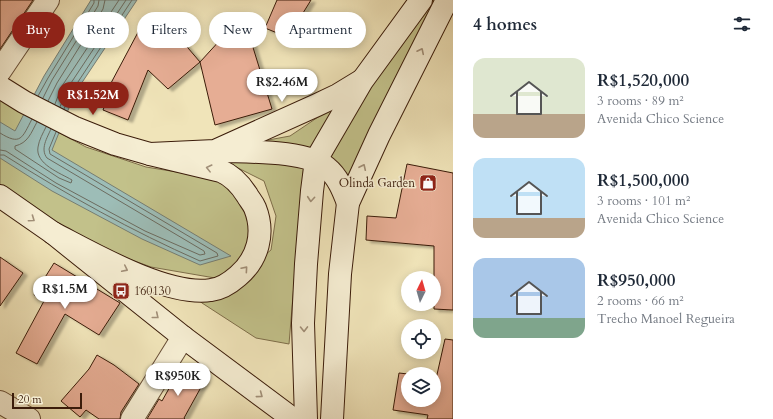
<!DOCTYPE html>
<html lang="en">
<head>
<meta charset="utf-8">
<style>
  body { margin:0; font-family:Cardo,serif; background:#f2f2f3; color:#1f2937; height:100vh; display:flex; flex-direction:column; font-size:15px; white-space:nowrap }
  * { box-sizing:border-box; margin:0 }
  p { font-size:13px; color:#747a83 }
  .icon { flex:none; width:22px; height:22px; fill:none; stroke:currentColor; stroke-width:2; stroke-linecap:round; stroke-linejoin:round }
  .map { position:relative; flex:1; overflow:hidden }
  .drawer { display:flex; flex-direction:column; background:#fff; width:320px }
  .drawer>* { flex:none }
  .hud { position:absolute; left:12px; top:12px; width:380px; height:36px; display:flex; gap:8px }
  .needle { width:26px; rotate:5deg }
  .fabs { position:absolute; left:401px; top:271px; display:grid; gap:8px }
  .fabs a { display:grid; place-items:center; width:40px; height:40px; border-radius:50%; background:#fff; box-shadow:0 2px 10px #0003; font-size:20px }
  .scale { position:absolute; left:12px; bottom:10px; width:70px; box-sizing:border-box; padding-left:4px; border:2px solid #3b1c0a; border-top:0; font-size:11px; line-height:14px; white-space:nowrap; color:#3b1c0a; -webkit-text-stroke:3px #f5edd2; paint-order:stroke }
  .price { position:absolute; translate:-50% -34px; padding:0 9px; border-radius:14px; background:#fff; color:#222; font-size:13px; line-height:26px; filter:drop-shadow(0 1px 2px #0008) }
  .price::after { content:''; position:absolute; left:50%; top:24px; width:12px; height:9px; margin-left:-6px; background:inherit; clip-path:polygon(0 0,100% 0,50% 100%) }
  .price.on { background:#8f2418; color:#fff }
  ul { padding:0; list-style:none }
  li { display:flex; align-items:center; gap:12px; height:100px; padding:0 20px }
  li span { display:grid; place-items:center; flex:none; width:112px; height:80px; border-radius:12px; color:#555 }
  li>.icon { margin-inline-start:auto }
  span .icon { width:48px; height:48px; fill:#fffc; stroke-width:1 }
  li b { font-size:17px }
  h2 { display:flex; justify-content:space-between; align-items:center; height:48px; padding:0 20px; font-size:17px }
  .chip { padding:0 14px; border-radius:18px; background:#fff; box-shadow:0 2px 10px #0003; font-size:14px; line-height:36px }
  .chip.on { background:#8f2418; color:#fff }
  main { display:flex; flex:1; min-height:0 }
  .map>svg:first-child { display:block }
  .green { fill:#c2c18a; stroke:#7e6e4a }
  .water { fill:#9dbdb7; stroke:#767d72 }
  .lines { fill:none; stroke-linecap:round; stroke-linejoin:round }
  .shore { stroke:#6c6c60; stroke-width:1 }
  .building { fill:#e6ad94; stroke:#3b1c0a; filter:url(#shadow) }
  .street-casing { stroke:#684e36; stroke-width:24 }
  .secondary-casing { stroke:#3b1c0a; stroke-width:24 }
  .street { stroke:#f5edd2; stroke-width:22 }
  .secondary { stroke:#f5edd2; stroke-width:22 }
  .oneway { stroke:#a18f78 }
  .labels { text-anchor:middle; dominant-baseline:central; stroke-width:3; stroke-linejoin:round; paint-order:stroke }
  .poi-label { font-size:12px; fill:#3b1c0a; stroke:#f5edd2; text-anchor:end }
</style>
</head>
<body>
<main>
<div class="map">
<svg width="453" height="419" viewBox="0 0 453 419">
  <defs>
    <filter id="shadow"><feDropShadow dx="4.5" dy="2.5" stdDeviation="1" flood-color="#0004"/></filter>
  </defs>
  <rect width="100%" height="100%" fill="#f0e4b9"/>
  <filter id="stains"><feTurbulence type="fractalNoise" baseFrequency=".005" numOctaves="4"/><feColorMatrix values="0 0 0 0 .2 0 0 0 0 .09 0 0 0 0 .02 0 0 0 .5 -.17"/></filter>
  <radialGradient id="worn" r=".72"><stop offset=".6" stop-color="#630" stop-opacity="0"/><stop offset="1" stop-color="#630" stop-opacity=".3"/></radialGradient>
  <g class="green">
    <polygon points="431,0 439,0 347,185 328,156 355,104"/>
    <polygon points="0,98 34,119 86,147 146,167 220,179 240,198 253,228 239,267 215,278 151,267 110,252 50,224 0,188"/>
    <polygon points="339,103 313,153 252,143 290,136"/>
    <polygon points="222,160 304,163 289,344 256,338 202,303 189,292 175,276 207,286 236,278 271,250 276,216 264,181"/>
  </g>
  <polygon class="water" points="91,0 137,0 75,93 52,150 231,256 200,265 142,239 52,191 0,158 0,122 15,131 44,76"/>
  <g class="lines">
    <g class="shore">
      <polyline points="38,96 48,78 94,3 94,0"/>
      <polyline points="43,98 52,80 98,6 99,0"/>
      <polyline points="48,101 57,83 103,9 105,0"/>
      <polyline points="55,104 62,86 119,0"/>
      <polyline points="60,107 67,89 126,0"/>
      <polyline points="64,109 72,91 132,0"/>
      <path d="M37,122C31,133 28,143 15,146V149L59,178L71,183L72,180C60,173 35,164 38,147C39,140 43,133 46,127"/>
      <path d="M0,133C21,146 22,138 32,119"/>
      <path d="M0,150L6,151L56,183L145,231L200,255L205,254L204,251L47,158C40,149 47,138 51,129"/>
      <path d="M0,155H4C67,195 132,231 200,261L218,256L217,253L50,154L49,149L56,132"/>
    </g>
  </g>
  <g class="building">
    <polygon points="0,0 33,0 0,49"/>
    <polygon points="277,0 311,0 303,13 292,39 265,28"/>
    <polygon points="243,15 272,109 215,125 200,62"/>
    <polygon points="144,21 182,41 200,62 168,89 148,70 128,120 103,110 113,85 111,83"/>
    <polygon points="407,164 453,173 453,310 434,309 434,246 366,240 367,216 396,218"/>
    <polygon points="0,257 23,273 0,306"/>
    <polygon points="54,263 120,303 99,335 65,314 37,364 16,353 44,301 34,295"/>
    <polygon points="445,339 453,340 453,419 427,419 428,415 393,410 399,373 408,374 408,400 434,400 434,378 436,379"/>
    <polygon points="97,355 114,365 139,384 121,412 120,419 99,419 86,410 80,417 61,401 89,369"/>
    <polygon points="181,367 205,380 184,418 185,419 147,419 159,399 162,401"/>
  </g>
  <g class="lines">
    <defs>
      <g id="street">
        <polyline points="0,71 48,0"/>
        <polyline points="0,402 29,419"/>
        <polyline points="132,419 183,337"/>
      </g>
      <g id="secondary">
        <polyline points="0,87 24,102 75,128 115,144 150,154 215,151 317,105 338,95 361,81"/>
        <path d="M222,151C249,152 308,150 327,168C338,177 343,190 348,203"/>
        <polyline points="0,196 53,233 183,337 293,419"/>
        <path d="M53,233C92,253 167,297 211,290C221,289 230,283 238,276C258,259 265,233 255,208C253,203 249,199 247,195C240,184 233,176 221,171L150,154"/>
        <polyline points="306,419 303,323 306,264 312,191 316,160 362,81 421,0"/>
        <polyline points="332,419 340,274 348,203 379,135 447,0"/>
      </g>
    </defs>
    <use href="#street" class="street-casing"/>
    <use href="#secondary" class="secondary-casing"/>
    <use href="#street" class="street"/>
    <use href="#secondary" class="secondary"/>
  </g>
  <defs><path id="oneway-chevron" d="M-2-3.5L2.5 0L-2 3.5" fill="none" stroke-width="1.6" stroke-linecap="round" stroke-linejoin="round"/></defs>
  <g class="oneway">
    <use href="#oneway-chevron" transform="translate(421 51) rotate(-64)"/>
    <use href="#oneway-chevron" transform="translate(363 167) rotate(-65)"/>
    <use href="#oneway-chevron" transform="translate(209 168) rotate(-166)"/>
    <use href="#oneway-chevron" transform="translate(311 199) rotate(95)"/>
    <use href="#oneway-chevron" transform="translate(32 219) rotate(35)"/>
    <use href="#oneway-chevron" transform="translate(125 269) rotate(26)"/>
    <use href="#oneway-chevron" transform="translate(245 269) rotate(-49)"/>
    <use href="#oneway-chevron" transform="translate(156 316) rotate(39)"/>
    <use href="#oneway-chevron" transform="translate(304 329) rotate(89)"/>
    <use href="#oneway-chevron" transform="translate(260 395) rotate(37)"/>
  </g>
  <defs>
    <symbol id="shop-square" viewBox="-11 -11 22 22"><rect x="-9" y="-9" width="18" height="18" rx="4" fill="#8f2418" stroke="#f5edd2"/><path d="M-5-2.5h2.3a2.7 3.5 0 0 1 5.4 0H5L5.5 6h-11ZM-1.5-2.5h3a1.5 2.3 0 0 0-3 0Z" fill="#fff"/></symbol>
    <symbol id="bus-square" viewBox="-11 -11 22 22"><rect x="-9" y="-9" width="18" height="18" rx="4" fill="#8f2418" stroke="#f5edd2"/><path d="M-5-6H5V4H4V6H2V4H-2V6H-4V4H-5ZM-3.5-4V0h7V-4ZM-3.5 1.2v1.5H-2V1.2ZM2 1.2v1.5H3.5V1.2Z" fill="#fff"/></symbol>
  </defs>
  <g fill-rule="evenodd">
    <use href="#shop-square" x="418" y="173" width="20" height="20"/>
    <use href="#bus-square" x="111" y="281" width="20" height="20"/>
  </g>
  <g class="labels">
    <g class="poi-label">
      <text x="415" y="183">Olinda Garden</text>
      <text x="134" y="291" text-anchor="start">160130</text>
    </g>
  </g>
  <rect width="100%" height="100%" filter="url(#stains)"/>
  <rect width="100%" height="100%" fill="url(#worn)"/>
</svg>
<div class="fabs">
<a><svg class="needle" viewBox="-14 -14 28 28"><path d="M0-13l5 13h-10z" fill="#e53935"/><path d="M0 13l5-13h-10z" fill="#747a83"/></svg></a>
<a><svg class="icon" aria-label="locate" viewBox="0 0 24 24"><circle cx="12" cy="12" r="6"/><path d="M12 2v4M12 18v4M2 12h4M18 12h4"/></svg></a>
<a><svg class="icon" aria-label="layers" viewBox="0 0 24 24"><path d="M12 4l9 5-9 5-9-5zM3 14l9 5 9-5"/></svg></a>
</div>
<div class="scale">20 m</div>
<b class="price" style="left:282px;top:103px">R$2.46M</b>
<b class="price on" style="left:93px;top:116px">R$1.52M</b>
<b class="price" style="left:65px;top:310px">R$1.5M</b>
<b class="price" style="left:178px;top:397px">R$950K</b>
<div class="hud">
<a class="chip on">Buy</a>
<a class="chip">Rent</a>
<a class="chip">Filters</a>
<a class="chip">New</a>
<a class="chip">Apartment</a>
</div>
</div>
<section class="drawer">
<h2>4 homes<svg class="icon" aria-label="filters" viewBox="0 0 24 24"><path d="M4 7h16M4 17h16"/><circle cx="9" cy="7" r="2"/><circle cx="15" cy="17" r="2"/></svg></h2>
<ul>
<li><span style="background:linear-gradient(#dfe7d0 70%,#b9a48a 0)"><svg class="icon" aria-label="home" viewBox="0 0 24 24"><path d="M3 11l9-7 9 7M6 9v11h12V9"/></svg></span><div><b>R$1,520,000</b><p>3 rooms · 89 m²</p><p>Avenida Chico Science</p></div></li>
<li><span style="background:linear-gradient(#bfe0f5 75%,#b9a48a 0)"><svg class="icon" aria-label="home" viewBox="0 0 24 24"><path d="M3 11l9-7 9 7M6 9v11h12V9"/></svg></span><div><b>R$1,500,000</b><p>3 rooms · 101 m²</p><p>Avenida Chico Science</p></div></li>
<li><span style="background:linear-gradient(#a9c7e8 75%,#7fa58c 0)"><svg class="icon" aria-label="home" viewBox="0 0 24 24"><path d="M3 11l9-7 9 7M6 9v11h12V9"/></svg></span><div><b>R$950,000</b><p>2 rooms · 66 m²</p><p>Trecho Manoel Regueira</p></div></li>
</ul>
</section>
</main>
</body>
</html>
